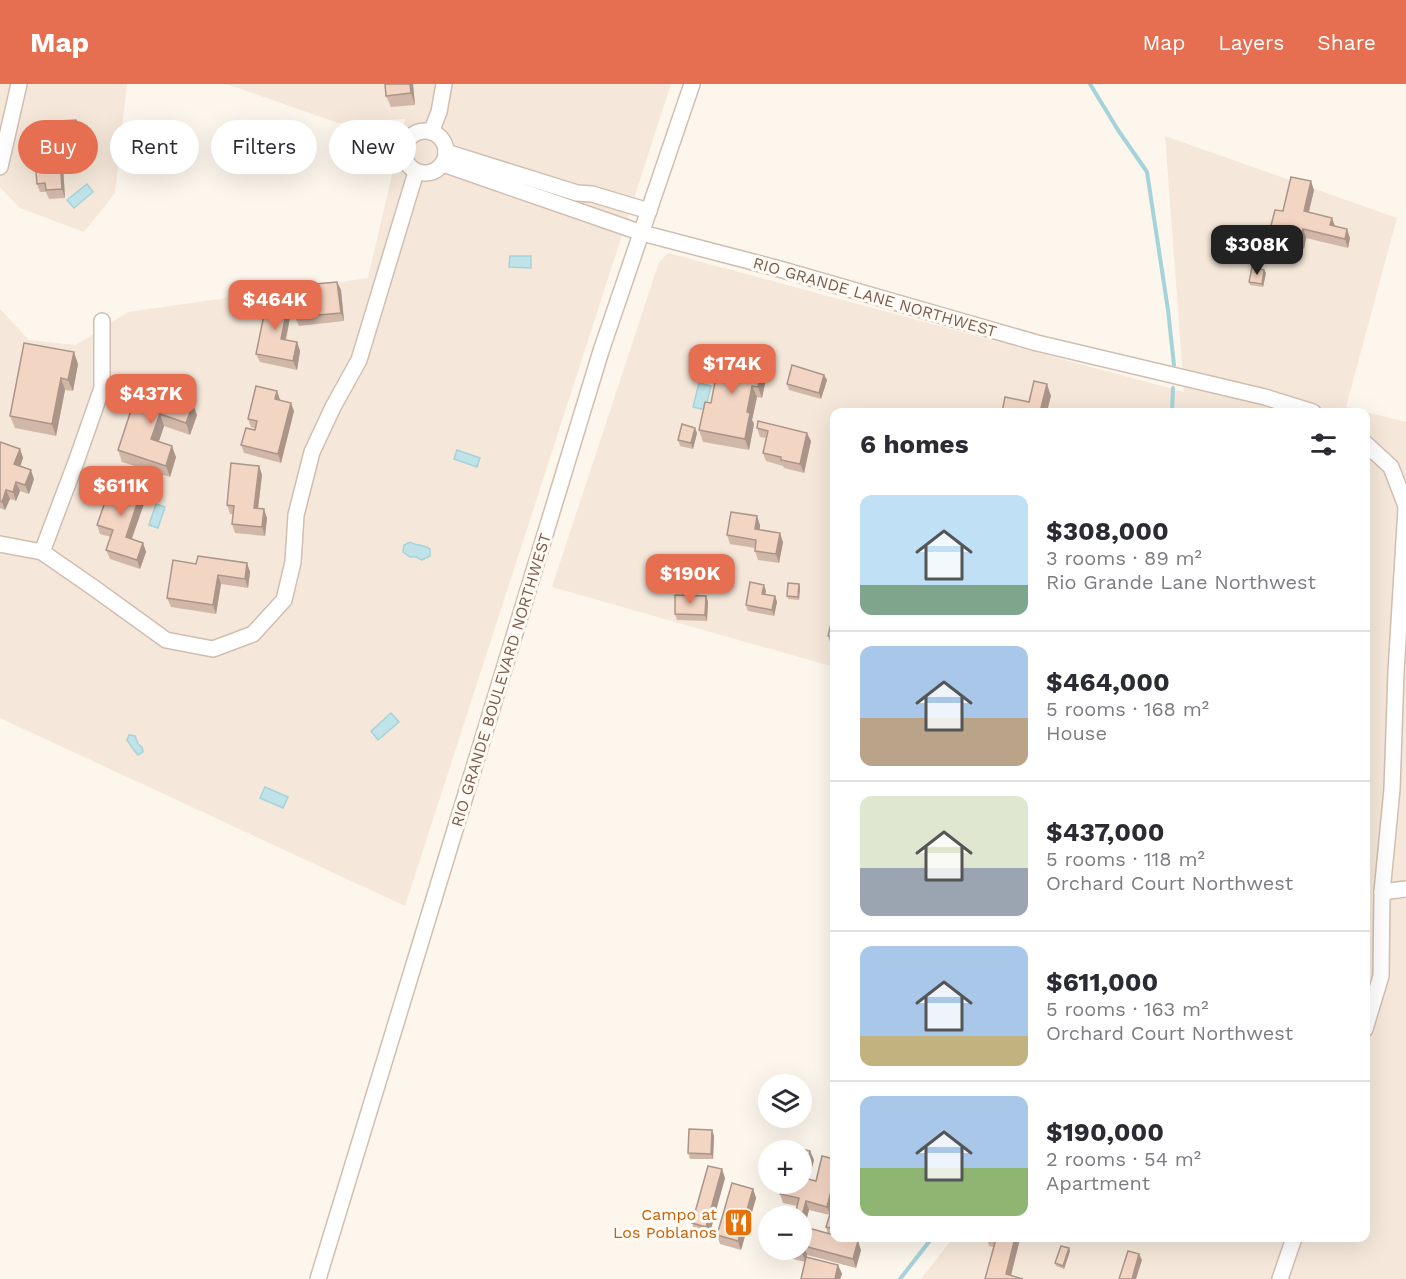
<!DOCTYPE html>
<html lang="en">
<head>
<meta charset="utf-8">
<style>
  body { margin:0; font-family:"Work Sans",sans-serif; background:#f7f7f7; color:#2b2b33; height:100vh; display:flex; flex-direction:column; font-size:22px; white-space:nowrap }
  * { box-sizing:border-box; margin:0 }
  p { font-size:20px; color:#7c7c81 }
  .icon { flex:none; width:33px; height:33px; fill:none; stroke:currentColor; stroke-width:2; stroke-linecap:round; stroke-linejoin:round }
  .map { position:relative; flex:1; overflow:hidden }
  .sheet { position:absolute; left:830px; top:324px; width:540px; height:834px; display:flex; flex-direction:column; background:#fff; border-radius:12px; box-shadow:0 6px 24px #0002 }
  .sheet>* { flex:none }
  .banner { position:absolute; left:18px; top:36px; width:570px; height:54px; display:flex; gap:12px }
  .controls { position:absolute; left:758px; top:990px; display:grid; gap:12px }
  .controls a { display:grid; place-items:center; width:54px; height:54px; border-radius:50%; background:#fff; box-shadow:0 6px 24px #0002; font-size:30px }
  .price { position:absolute; translate:-50% -51px; padding:0 14px; border-radius:12px; background:#e76f51; color:#fff; font-size:20px; line-height:39px; filter:drop-shadow(0 2px 3px #0008) }
  .price::after { content:''; position:absolute; left:50%; top:36px; width:18px; height:14px; margin-left:-9px; background:inherit; clip-path:polygon(0 0,100% 0,50% 100%) }
  .price.current { background:#222; color:#fff }
  ul { padding:0; list-style:none }
  li { display:flex; align-items:center; gap:18px; height:150px; padding:0 30px }
  li+li { border-top:2px solid #e1e1e2 }
  li span { display:grid; place-items:center; flex:none; width:168px; height:120px; border-radius:12px; color:#555 }
  li>.icon { margin-inline-start:auto }
  span .icon { width:72px; height:72px; fill:#fffc; stroke-width:1 }
  li b { font-size:26px }
  h2 { display:flex; justify-content:space-between; align-items:center; height:72px; padding:0 30px; font-size:26px }
  .tag { padding:0 21px; border-radius:27px; background:#fff; box-shadow:0 6px 24px #0002; font-size:21px; line-height:54px }
  .tag.current { background:#e76f51; color:#fff }
  header { display:flex; align-items:center; gap:36px; box-sizing:border-box; height:84px; padding:0 30px; background:#e76f51; color:#fff }
  header strong { font-size:28px }
  nav { display:flex; gap:33px; margin-inline-start:auto; font-size:21px }
  .map>svg:first-child { display:block }
  .residential { fill:#f5e8da }
  .water { fill:#bfe3e8; stroke:#a5d3da; stroke-width:1.5 }
  .lines { fill:none; stroke-linecap:round; stroke-linejoin:round }
  .stream { stroke:#a5d3da; stroke-width:4 }
  .minor-casing { stroke:#d1beb0; stroke-width:18 }
  .minor { stroke:#fff; stroke-width:15 }
  .wall { fill:#d1b7a8 }
  .shaded-wall { fill:#aa9588 }
  .building { fill:#f3d5c3; stroke:#aa9588; stroke-width:1.5 }
  .labels { text-anchor:middle; dominant-baseline:central; stroke-width:6; stroke-linejoin:round; paint-order:stroke }
  .street-label { font-size:16px; fill:#7a5c4d; stroke:#fffaf3 }
  .food-label { font-size:16px; fill:#c56008; stroke:#fffaf3; text-anchor:end }
</style>
</head>
<body>
<header>
<strong>Map</strong>
<nav><a>Map</a><a>Layers</a><a>Share</a></nav>
</header>
<div class="map">
<svg width="1406" height="1195" viewBox="0 0 1406 1195">
  <rect width="100%" height="100%" fill="#fdf6ec"/>
  <g class="residential">
    <polygon points="0,0 127,0 115,109 84,148 20,124 0,103"/>
    <polygon points="227,0 671,0 405,822 0,634 0,225 29,256 76,261 128,228 368,194 405,35 338,39"/>
    <polygon points="1165,52 1397,134 1346,323 1406,338 1406,1195 921,1195 953,1154 1365,1154 1365,328 834,328 834,583 552,503 659,178 668,169 1184,308"/>
  </g>
  <g class="water">
    <polygon points="87,100 93,108 74,124 67,116"/>
    <polygon points="510,172 531,172 531,184 509,183"/>
    <polygon points="699,299 711,302 705,326 693,323"/>
    <polygon points="457,366 480,374 477,383 454,375"/>
    <polygon points="156,420 165,423 158,444 149,441"/>
    <path d="M410,458C416,462 424,460 430,465V472L422,476L416,473H410L403,468L404,461Z"/>
    <polygon points="391,629 399,638 378,656 371,647"/>
    <path d="M129,651L135,652L138,660L142,663L143,668L138,671C136,669 129,659 127,656Z"/>
    <polygon points="265,703 288,713 283,724 260,714"/>
  </g>
  <g class="lines">
    <g class="stream">
      <polyline points="1090,0 1118,46 1147,88 1168,226 1174,281"/>
      <polyline points="1172,328 1173,304"/>
      <polyline points="900,1195 932,1154"/>
    </g>
    <defs>
      <g id="minor">
        <circle cx="425" cy="68" r="21"/>
        <polyline points="431,48 439,28 444,0"/>
        <polyline points="446,68 577,109 592,110 649,127"/>
        <polyline points="443,80 642,149 776,184 1037,259 1265,313 1313,328"/>
        <polyline points="0,83 19,0"/>
        <polyline points="1365,359 1391,383 1406,422"/>
        <polyline points="0,460 42,468 94,504 166,556 213,565 253,550 284,516 293,478 296,431 312,368 333,323 359,276 416,88"/>
        <polyline points="42,468 76,378 102,304 102,237"/>
        <polyline points="1382,808 1406,805"/>
        <polyline points="1365,945 1381,892 1382,808 1392,705 1396,588 1406,424"/>
        <polyline points="318,1195 601,267 692,0"/>
        <polyline points="1280,1195 1294,1154"/>
      </g>
    </defs>
    <use href="#minor" class="minor-casing"/>
    <use href="#minor" class="minor"/>
  </g>
  <g class="wall">
    <polygon points="413,0 415,21 391,23 386,12"/>
    <polygon points="76,36 79,43 90,51 92,70 84,71 85,81 63,83 65,114 49,115 46,108 40,108 37,100 62,50"/>
    <polygon points="1314,106 1309,128 1335,142 1350,154 1348,164 1306,154 1304,165 1272,158 1269,149 1283,127"/>
    <polygon points="1264,186 1266,189 1263,203 1250,201 1249,198"/>
    <polygon points="337,198 341,206 344,237 299,242 295,233"/>
    <polygon points="292,224 286,256 297,258 300,267 297,286 260,278 256,270"/>
    <polygon points="78,280 73,307 65,306 56,352 15,344 10,332"/>
    <polygon points="768,285 762,314 757,313 752,336 754,340 749,366 703,358 699,346 711,319"/>
    <polygon points="824,291 827,296 821,315 789,306 787,300"/>
    <polygon points="139,302 197,331 190,351 164,342 159,357 176,373 170,393 122,378 118,366"/>
    <polygon points="277,307 280,316 294,327 281,379 244,369 241,361 255,346 255,344 251,343 248,335"/>
    <polygon points="757,344 811,357 804,389 784,384 783,382 766,377 763,369 766,354 760,353"/>
    <polygon points="697,349 693,365 680,362 678,356"/>
    <polygon points="0,358 20,365 23,374 20,382 34,395 29,410 20,407 16,417 10,415 5,426 0,424"/>
    <polygon points="259,382 262,391 258,424 267,434 265,452 235,449 232,440 233,430 230,430 227,421"/>
    <polygon points="147,411 132,455 143,459 146,468 140,485 110,475 106,466 111,453 100,450 97,441"/>
    <polygon points="760,441 760,446 783,458 779,479 758,476 755,467 755,464 730,460 727,451"/>
    <polygon points="247,479 250,488 248,504 221,500 216,530 171,523 167,514 196,480"/>
    <polygon points="799,500 800,503 799,516 788,515 787,512"/>
    <polygon points="766,507 765,510 775,512 777,518 774,532 748,527 746,521"/>
    <polygon points="706,512 708,518 707,537 677,536 675,530"/>
    <polygon points="834,527 834,561 831,561 828,552"/>
    <polygon points="714,1052 713,1075 690,1075 688,1069"/>
    <polygon points="810,1067 814,1076 809,1095 834,1117 834,1154 847,1154 847,1155 861,1166 856,1184 807,1171 807,1173 838,1181 842,1190 840,1195 801,1195 805,1178 789,1174 786,1166 801,1166 801,1142 828,1150 826,1143 830,1131 809,1126 805,1141 801,1140 801,1132 796,1132 795,1131 797,1122 783,1119 780,1110"/>
    <polygon points="725,1094 709,1152 695,1148 692,1139"/>
    <polygon points="753,1105 756,1114 741,1166 720,1160 717,1151"/>
    <polygon points="987,1154 1017,1154 1019,1159 1011,1192 985,1195 994,1163 989,1162"/>
    <polygon points="1069,1164 1070,1167 1064,1185 1056,1182 1055,1179"/>
  </g>
  <g class="shaded-wall">
    <polygon points="410,0 413,0 415,21 411,9"/>
    <polygon points="87,42 90,51 92,70 88,61"/>
    <polygon points="81,62 84,71 85,81 81,73"/>
    <polygon points="60,74 63,83 65,114 62,105"/>
    <polygon points="1311,97 1314,106 1307,135 1304,127"/>
    <polygon points="1332,134 1335,142 1330,141"/>
    <polygon points="1303,145 1306,154 1304,165 1300,157"/>
    <polygon points="1347,145 1350,154 1348,164 1345,155"/>
    <polygon points="1264,186 1266,189 1263,203 1262,200"/>
    <polygon points="337,198 341,206 344,237 341,229"/>
    <polygon points="289,215 292,224 284,263 281,255"/>
    <polygon points="297,258 300,267 297,286 293,277"/>
    <polygon points="74,268 78,280 73,307 68,296"/>
    <polygon points="764,274 768,285 762,314 758,303"/>
    <polygon points="824,291 827,296 821,315 819,309"/>
    <polygon points="61,294 65,306 56,352 52,340"/>
    <polygon points="1047,300 1051,312 1047,328 1041,324"/>
    <polygon points="752,302 757,313 752,336 754,340 749,366 745,355 747,328"/>
    <polygon points="277,307 280,316 275,315"/>
    <polygon points="291,319 294,327 281,379 278,370"/>
    <polygon points="193,320 197,331 190,351 186,339"/>
    <polygon points="160,330 164,342 156,366 151,355"/>
    <polygon points="695,344 697,349 693,365 691,359"/>
    <polygon points="807,349 811,357 804,389 800,380"/>
    <polygon points="172,362 176,373 170,393 166,382"/>
    <polygon points="20,365 23,374 18,389 14,380"/>
    <polygon points="259,382 262,391 257,433 254,424"/>
    <polygon points="31,386 34,395 29,410 25,401"/>
    <polygon points="16,398 20,407 16,417 13,408"/>
    <polygon points="143,402 147,411 129,462 126,453"/>
    <polygon points="6,406 10,415 5,426 2,418"/>
    <polygon points="264,425 267,434 265,452 262,443"/>
    <polygon points="757,432 760,441 758,454 755,445"/>
    <polygon points="780,449 783,458 779,479 776,470"/>
    <polygon points="143,459 146,468 140,485 137,476"/>
    <polygon points="247,479 250,488 248,504 245,495"/>
    <polygon points="218,491 221,500 216,530 213,521"/>
    <polygon points="799,500 800,503 799,516 798,513"/>
    <polygon points="764,501 766,507 764,515 762,510"/>
    <polygon points="706,512 708,518 707,537 705,531"/>
    <polygon points="775,512 777,518 774,532 772,526"/>
    <polygon points="712,1046 714,1052 713,1075 711,1070"/>
    <polygon points="810,1067 814,1076 807,1103 804,1094"/>
    <polygon points="722,1085 725,1094 709,1152 706,1143"/>
    <polygon points="834,1095 834,1117 831,1131 827,1123"/>
    <polygon points="753,1105 756,1114 741,1166 738,1157"/>
    <polygon points="806,1117 809,1126 805,1141 802,1132"/>
    <polygon points="1015,1154 1017,1154 1019,1159 1010,1195 1006,1190"/>
    <polygon points="858,1157 861,1166 856,1184 853,1175"/>
    <polygon points="804,1162 807,1171 806,1178 802,1169"/>
    <polygon points="1069,1164 1070,1167 1064,1185 1063,1182"/>
    <polygon points="1139,1170 1142,1176 1136,1195 1132,1195"/>
    <polygon points="838,1181 842,1190 840,1195 835,1195"/>
  </g>
  <g class="building">
    <polygon points="385,0 410,0 411,9 386,12"/>
    <polygon points="76,36 77,43 87,42 88,61 81,62 81,73 60,74 62,105 46,106 45,99 37,100 33,52 62,50 61,37"/>
    <polygon points="1291,93 1311,97 1304,127 1332,134 1330,141 1347,145 1345,155 1303,145 1300,157 1269,149 1275,126 1283,127"/>
    <polygon points="1252,183 1264,186 1262,200 1249,198"/>
    <polygon points="337,198 341,229 295,233 292,202"/>
    <polygon points="268,211 289,215 281,255 297,258 293,277 256,270"/>
    <polygon points="24,259 74,268 68,296 61,294 52,340 10,332"/>
    <polygon points="721,266 764,274 758,303 752,302 747,328 750,329 745,355 699,346 705,318 711,319"/>
    <polygon points="792,281 824,291 819,309 787,300"/>
    <polygon points="1034,297 1047,300 1041,324 1060,328 1002,328 1005,313 1029,318"/>
    <polygon points="139,302 193,320 186,339 160,330 151,355 172,362 166,382 118,366"/>
    <polygon points="256,302 277,307 275,315 291,319 278,370 241,361 246,344 255,346 257,337 248,335"/>
    <polygon points="758,337 807,349 800,380 781,376 781,373 763,369 768,347 757,344"/>
    <polygon points="682,340 695,344 691,359 678,356"/>
    <polygon points="0,358 20,365 14,380 31,386 25,401 16,398 13,408 6,406 2,418 0,417"/>
    <polygon points="231,379 259,382 254,424 264,425 262,443 232,440 234,422 227,421"/>
    <polygon points="114,392 143,402 126,453 143,459 137,476 106,466 113,446 97,441"/>
    <polygon points="731,428 757,432 755,445 780,449 776,470 755,467 756,456 727,451"/>
    <polygon points="198,472 247,479 245,495 218,491 213,521 167,514 173,476 196,480"/>
    <polygon points="750,498 764,501 762,510 775,512 772,526 746,521"/>
    <polygon points="788,499 799,500 798,513 787,512"/>
    <polygon points="675,511 706,512 705,531 675,530"/>
    <polygon points="834,527 834,553 828,552"/>
    <polygon points="689,1045 712,1046 711,1070 688,1069"/>
    <polygon points="791,1062 810,1067 804,1094 816,1097 822,1072 834,1075 834,1095 827,1123 806,1117 802,1132 795,1131 799,1114 780,1110 782,1100 801,1100 801,1066 790,1066"/>
    <polygon points="708,1082 722,1085 706,1143 692,1139"/>
    <polygon points="732,1099 753,1105 738,1157 717,1151"/>
    <polygon points="834,1117 834,1145 826,1143"/>
    <polygon points="801,1142 834,1151 834,1154 843,1154 858,1157 853,1175 804,1162 802,1169 789,1166 801,1166"/>
    <polygon points="989,1154 1015,1154 1006,1190 1023,1195 985,1195 996,1155"/>
    <polygon points="1061,1162 1069,1164 1063,1182 1055,1179"/>
    <polygon points="1128,1167 1139,1170 1132,1195 1119,1195"/>
    <polygon points="806,1173 838,1181 835,1195 801,1195"/>
  </g>
  <defs>
    <symbol id="restaurant-square" viewBox="-11 -11 22 22"><rect x="-9" y="-9" width="18" height="18" rx="4" fill="#e8710a" stroke="#fffaf3"/><path d="M-5-6h1v4h1v-4h1v4h1v-4h1v5L-1.5 .5V6h-2V.5L-5-1ZM5-6V6H3V1.5H1.5Q1.5-4 5-6Z" fill="#fff"/></symbol>
  </defs>
  <g fill-rule="evenodd">
    <use href="#restaurant-square" x="722" y="1122" width="33" height="33"/>
  </g>
  <g class="labels">
    <g class="street-label">
      <text transform="translate(875 213) rotate(16)">RIO GRANDE LANE NORTHWEST</text>
      <text transform="translate(501 596) rotate(-73)">RIO GRANDE BOULEVARD NORTHWEST</text>
    </g>
    <g class="food-label">
      <text x="717" y="1130">Campo at<tspan x="717" dy="18">Los Poblanos</tspan></text>
    </g>
  </g>
</svg>
<div class="controls">
<a><svg class="icon" aria-label="layers" viewBox="0 0 24 24"><path d="M12 4l9 5-9 5-9-5zM3 14l9 5 9-5"/></svg></a>
<a>+</a>
<a>−</a>
</div>
<b class="price current" style="left:1257px;top:192px">$308K</b>
<b class="price" style="left:275px;top:247px">$464K</b>
<b class="price" style="left:732px;top:311px">$174K</b>
<b class="price" style="left:151px;top:341px">$437K</b>
<b class="price" style="left:121px;top:433px">$611K</b>
<b class="price" style="left:690px;top:521px">$190K</b>
<div class="banner">
<a class="tag current">Buy</a>
<a class="tag">Rent</a>
<a class="tag">Filters</a>
<a class="tag">New</a>
</div>
<section class="sheet">
<h2>6 homes<svg class="icon" aria-label="filters" viewBox="0 0 24 24"><path d="M4 7h16M4 17h16"/><circle cx="9" cy="7" r="2"/><circle cx="15" cy="17" r="2"/></svg></h2>
<ul>
<li><span style="background:linear-gradient(#bfe0f5 75%,#7fa58c 0)"><svg class="icon" aria-label="home" viewBox="0 0 24 24"><path d="M3 11l9-7 9 7M6 9v11h12V9"/></svg></span><div><b>$308,000</b><p>3 rooms · 89 m²</p><p>Rio Grande Lane Northwest</p></div></li>
<li><span style="background:linear-gradient(#a9c7e8 60%,#b9a48a 0)"><svg class="icon" aria-label="home" viewBox="0 0 24 24"><path d="M3 11l9-7 9 7M6 9v11h12V9"/></svg></span><div><b>$464,000</b><p>5 rooms · 168 m²</p><p>House</p></div></li>
<li><span style="background:linear-gradient(#dfe7d0 60%,#9aa5b1 0)"><svg class="icon" aria-label="home" viewBox="0 0 24 24"><path d="M3 11l9-7 9 7M6 9v11h12V9"/></svg></span><div><b>$437,000</b><p>5 rooms · 118 m²</p><p>Orchard Court Northwest</p></div></li>
<li><span style="background:linear-gradient(#a9c7e8 75%,#c2b280 0)"><svg class="icon" aria-label="home" viewBox="0 0 24 24"><path d="M3 11l9-7 9 7M6 9v11h12V9"/></svg></span><div><b>$611,000</b><p>5 rooms · 163 m²</p><p>Orchard Court Northwest</p></div></li>
<li><span style="background:linear-gradient(#a9c7e8 60%,#8fb573 0)"><svg class="icon" aria-label="home" viewBox="0 0 24 24"><path d="M3 11l9-7 9 7M6 9v11h12V9"/></svg></span><div><b>$190,000</b><p>2 rooms · 54 m²</p><p>Apartment</p></div></li>
</ul>
</section>
</div>
</body>
</html>
